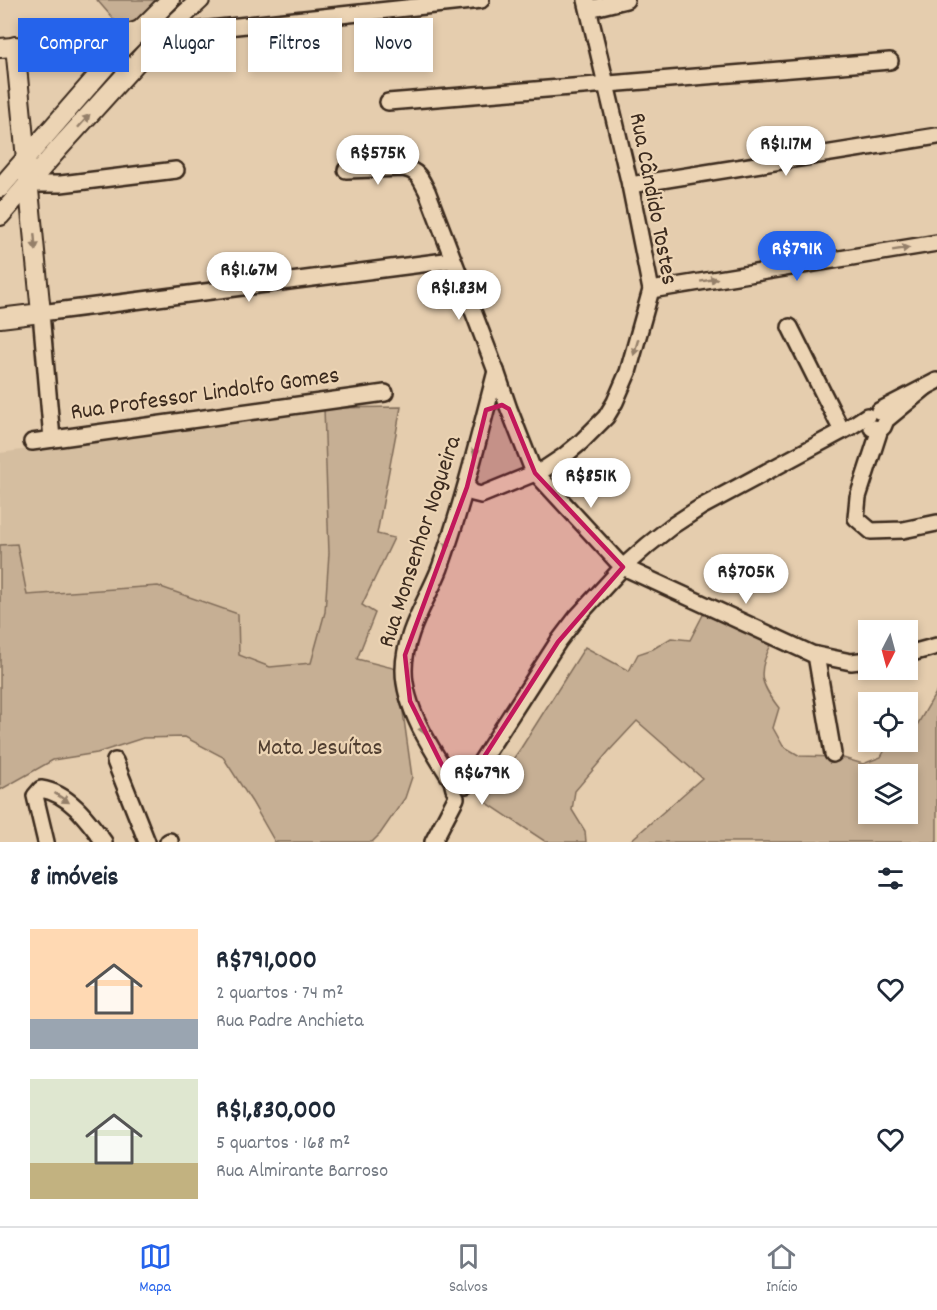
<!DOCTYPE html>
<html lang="pt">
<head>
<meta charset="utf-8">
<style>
  body { margin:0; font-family:Dekko,sans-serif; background:#f6f6f7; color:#1f2937; height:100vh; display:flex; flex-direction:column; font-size:22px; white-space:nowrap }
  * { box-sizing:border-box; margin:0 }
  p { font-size:20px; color:#747a83 }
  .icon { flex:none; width:33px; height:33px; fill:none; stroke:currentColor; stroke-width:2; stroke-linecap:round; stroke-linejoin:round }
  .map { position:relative; height:842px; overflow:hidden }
  .side { display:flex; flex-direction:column; background:#fff; flex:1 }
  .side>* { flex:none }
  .hud { position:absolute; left:18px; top:18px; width:600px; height:54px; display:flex; gap:12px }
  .needle { width:39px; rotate:186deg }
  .tools { position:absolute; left:858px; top:620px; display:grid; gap:12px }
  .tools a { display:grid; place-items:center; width:60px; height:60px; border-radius:0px; background:#fff; box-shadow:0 3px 9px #0003; font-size:30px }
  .price { position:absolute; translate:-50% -51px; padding:0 14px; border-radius:21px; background:#fff; color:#222; font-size:20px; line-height:39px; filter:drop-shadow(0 2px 3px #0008) }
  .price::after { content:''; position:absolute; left:50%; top:36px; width:18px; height:14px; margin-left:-9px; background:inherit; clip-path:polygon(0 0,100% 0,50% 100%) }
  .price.current { background:#2563eb; color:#fff }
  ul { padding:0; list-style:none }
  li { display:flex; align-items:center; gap:18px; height:150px; padding:0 30px }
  li span { display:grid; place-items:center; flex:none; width:168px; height:120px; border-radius:0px; color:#555 }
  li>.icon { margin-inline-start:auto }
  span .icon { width:72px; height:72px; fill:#fffc; stroke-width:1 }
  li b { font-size:26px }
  h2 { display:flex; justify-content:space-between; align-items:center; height:72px; padding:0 30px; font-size:26px }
  .chip { padding:0 21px; border-radius:0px; background:#fff; box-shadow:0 3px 9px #0003; font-size:21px; line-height:54px }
  .chip.current { background:#2563eb; color:#fff }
  .menu { display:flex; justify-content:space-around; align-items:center; height:84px; border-top:2px solid #e0e1e3; background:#fff; font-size:16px; color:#747a83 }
  .menu a { display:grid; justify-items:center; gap:3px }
  .menu .current { color:#2563eb }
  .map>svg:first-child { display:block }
  .built { fill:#d5bea0 }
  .green { fill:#c6af94; stroke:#806c59; stroke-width:1.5; fill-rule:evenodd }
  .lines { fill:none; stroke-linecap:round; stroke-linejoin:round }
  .minor-casing { stroke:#3b2a1e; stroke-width:20 }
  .major-casing { stroke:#3b2a1e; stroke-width:22 }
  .minor { stroke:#ecd4b4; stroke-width:15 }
  .major { stroke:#ecd4b4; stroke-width:18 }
  .oneway { fill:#947f69 }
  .marked { fill:#c2185b; fill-opacity:0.2; stroke:#c2185b; stroke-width:4.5; stroke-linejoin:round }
  .labels { text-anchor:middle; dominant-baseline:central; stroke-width:4.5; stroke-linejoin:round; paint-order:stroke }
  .street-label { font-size:24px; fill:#3b2a1e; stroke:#ecd4b4 }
  .park-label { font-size:24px; fill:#503e30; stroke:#ecd4b4 }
</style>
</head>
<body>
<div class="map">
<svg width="937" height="842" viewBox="0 0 937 842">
  <rect width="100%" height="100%" fill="#e5cdae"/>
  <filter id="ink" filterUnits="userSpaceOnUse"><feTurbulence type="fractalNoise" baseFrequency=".0167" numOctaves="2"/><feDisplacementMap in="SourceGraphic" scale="12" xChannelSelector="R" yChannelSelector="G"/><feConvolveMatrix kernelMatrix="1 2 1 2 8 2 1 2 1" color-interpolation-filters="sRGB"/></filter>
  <g filter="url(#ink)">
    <polygon class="built" points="324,408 329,553 325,612 311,663 270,668 239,655 158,586 27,595 17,544 0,545 0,453"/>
    <g class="green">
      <polygon points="97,0 158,0 133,24 117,23"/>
      <polygon points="401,407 377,534 394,538 362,605 375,613 357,659 397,669 412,777 405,798 380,834 372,842 275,842 252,802 223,757 185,737 143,738 97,753 53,760 0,790 0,545 17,544 27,595 158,586 238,614 239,655 270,667 311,663 325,612 329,553 324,408"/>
      <polygon points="497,409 504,412 526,469 480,489 474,485 493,412"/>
      <path d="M705,611L772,643C756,673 760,683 779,708L773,728L783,746L800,756L840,757L863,764L881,757L890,741H908V730L916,727L937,691V842H629L702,778L637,721L609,751L575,791L572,810L585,831L586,842H546L484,801L493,787L521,748L585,647L629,671L638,654L653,649L671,638L690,640ZM868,774H908V813H868Z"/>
    </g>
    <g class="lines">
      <defs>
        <g id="minor">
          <polyline points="589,9 626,0"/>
          <polyline points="163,34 481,0"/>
          <polyline points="388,102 890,61"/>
          <path d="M346,170L404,168C419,172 420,178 427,191L496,371L509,409L533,470L616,560L623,567L812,654L851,662L868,660"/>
          <polyline points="29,184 61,184 176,170"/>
          <polyline points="630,185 937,136"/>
          <polyline points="651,290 937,243"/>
          <polyline points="790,327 842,431"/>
          <polyline points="879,411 937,381"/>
          <polyline points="872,428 880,429 883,427 886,420 926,387"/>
          <polyline points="880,429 858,497 856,518 871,531 903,530 937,523"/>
          <polyline points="52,439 41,313 453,260"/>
          <polyline points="32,442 385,393"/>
          <polyline points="533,470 538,471 543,470 564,456 581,442 606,417 615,402 628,372 651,290 630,185 586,0"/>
          <polyline points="467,487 473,493 481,495 535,473"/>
          <polyline points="908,654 937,646"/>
          <polyline points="816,655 833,754"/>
          <polyline points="115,761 147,842"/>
          <polyline points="466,785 558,642 577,617 623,567 648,545 672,526 701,507 850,427 867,416"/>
          <path d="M454,789L452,781C432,750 404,708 404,670C404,633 427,601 440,568C463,503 479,437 496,371"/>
          <path d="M46,842L35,796L41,789C69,793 88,820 104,842"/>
          <polyline points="168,842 170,841"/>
          <polyline points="433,842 456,798"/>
        </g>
        <g id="major">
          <polyline points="0,48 105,40 118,37 137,31"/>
          <polyline points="0,188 119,51 170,0"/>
          <polyline points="0,216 60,147 157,40 200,0"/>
          <polyline points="0,318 41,313 15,46"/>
        </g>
      </defs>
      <use href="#minor" class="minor-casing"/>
      <use href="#major" class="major-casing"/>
      <use href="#minor" class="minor"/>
      <use href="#major" class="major"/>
    </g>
    <defs><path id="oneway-solid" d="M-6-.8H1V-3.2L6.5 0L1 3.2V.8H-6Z" transform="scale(1.5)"/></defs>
    <g class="oneway">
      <use href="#oneway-solid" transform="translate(84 121) rotate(-48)"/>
      <use href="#oneway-solid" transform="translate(35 242) rotate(85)"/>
      <use href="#oneway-solid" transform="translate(901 249) rotate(-9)"/>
      <use href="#oneway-solid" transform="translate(709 280) rotate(-10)"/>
      <use href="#oneway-solid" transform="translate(636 347) rotate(106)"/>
      <use href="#oneway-solid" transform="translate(476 448) rotate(104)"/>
      <use href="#oneway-solid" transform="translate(448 542) rotate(108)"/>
      <use href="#oneway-solid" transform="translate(421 726) rotate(66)"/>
      <use href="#oneway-solid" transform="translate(62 798) rotate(33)"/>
    </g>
  </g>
  <path class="marked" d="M502,405L509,409L535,473L623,567L558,642L466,785L458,780L454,789L410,701L405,655L467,487L486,410Z"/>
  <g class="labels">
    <g class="street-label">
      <text transform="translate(652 199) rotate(79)">Rua Cândido Tostes</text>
      <text transform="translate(205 395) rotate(-8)">Rua Professor Lindolfo Gomes</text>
      <text transform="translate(421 542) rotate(-72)">Rua Monsenhor Nogueira</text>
    </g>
    <g class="park-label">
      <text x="320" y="749">Mata Jesuítas</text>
    </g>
  </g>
</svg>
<div class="tools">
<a><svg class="needle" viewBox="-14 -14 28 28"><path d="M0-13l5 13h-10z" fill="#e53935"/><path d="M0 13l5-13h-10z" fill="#747a83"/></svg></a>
<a><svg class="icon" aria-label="locate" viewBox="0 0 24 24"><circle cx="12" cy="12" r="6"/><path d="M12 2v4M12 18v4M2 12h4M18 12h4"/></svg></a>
<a><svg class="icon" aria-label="layers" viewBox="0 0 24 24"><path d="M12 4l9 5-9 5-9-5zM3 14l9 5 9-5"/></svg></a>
</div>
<b class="price" style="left:786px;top:177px">R$1.17M</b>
<b class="price" style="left:378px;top:186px">R$575K</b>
<b class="price current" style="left:797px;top:282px">R$791K</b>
<b class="price" style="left:249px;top:303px">R$1.67M</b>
<b class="price" style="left:459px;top:321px">R$1.83M</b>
<b class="price" style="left:591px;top:509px">R$851K</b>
<b class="price" style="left:746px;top:605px">R$705K</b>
<b class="price" style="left:482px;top:806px">R$679K</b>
<div class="hud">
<a class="chip current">Comprar</a>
<a class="chip">Alugar</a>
<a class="chip">Filtros</a>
<a class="chip">Novo</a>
</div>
</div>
<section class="side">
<h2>8 imóveis<svg class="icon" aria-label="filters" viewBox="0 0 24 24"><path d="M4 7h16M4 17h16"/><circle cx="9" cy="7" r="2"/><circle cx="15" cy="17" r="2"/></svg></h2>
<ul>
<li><span style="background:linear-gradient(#ffd9b3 75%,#9aa5b1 0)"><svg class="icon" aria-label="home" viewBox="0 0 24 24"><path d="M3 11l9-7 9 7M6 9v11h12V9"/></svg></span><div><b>R$791,000</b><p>2 quartos · 74 m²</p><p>Rua Padre Anchieta</p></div><svg class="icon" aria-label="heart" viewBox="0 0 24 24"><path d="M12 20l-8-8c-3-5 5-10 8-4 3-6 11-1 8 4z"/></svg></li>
<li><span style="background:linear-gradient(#dfe7d0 70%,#c2b280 0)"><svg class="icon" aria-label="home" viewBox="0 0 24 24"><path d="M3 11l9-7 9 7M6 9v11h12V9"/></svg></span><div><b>R$1,830,000</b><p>5 quartos · 168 m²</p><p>Rua Almirante Barroso</p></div><svg class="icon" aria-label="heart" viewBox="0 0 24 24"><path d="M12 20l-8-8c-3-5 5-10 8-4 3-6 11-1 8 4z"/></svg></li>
</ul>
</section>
<nav class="menu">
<a class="current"><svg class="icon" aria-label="map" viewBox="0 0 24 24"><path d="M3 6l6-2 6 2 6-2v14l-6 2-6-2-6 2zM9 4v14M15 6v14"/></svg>Mapa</a>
<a><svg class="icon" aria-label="saved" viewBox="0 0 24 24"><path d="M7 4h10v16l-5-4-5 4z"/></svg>Salvos</a>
<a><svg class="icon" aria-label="home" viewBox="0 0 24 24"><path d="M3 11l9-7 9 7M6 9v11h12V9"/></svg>Início</a>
</nav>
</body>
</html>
